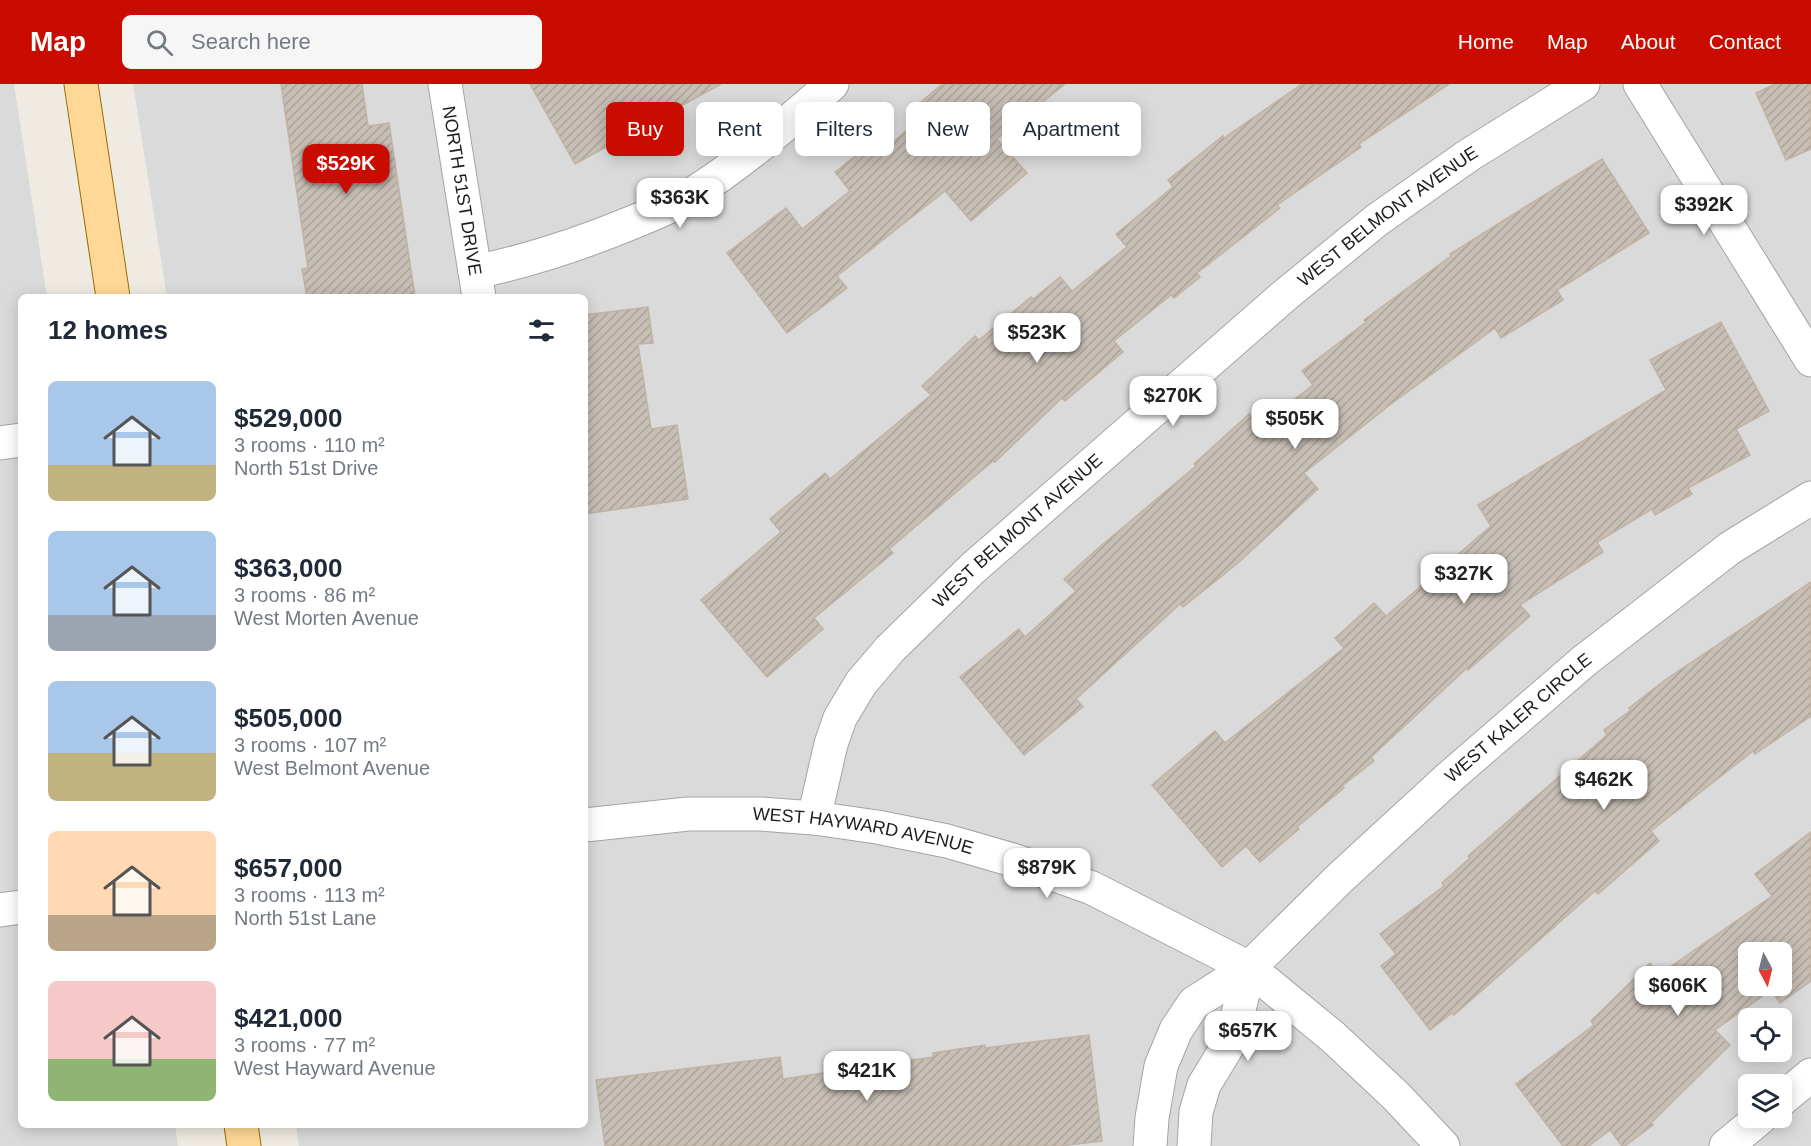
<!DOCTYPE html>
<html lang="en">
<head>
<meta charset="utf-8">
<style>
  body { margin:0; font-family:Arial,sans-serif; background:#f6f6f7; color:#1f2937; height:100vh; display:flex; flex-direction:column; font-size:22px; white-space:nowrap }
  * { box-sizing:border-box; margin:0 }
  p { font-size:20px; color:#747a83 }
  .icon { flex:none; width:33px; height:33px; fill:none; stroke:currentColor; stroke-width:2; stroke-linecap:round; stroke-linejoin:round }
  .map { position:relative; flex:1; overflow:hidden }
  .sheet { position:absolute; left:18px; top:210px; width:570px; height:834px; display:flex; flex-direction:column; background:#fff; border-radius:9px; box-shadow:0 3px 15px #0003 }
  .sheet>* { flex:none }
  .hud { position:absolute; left:606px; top:18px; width:570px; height:54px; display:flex; gap:12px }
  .needle { width:39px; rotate:173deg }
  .controls { position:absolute; left:1738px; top:858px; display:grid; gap:12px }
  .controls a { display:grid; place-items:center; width:54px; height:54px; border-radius:9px; background:#fff; box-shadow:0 3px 15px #0003; font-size:30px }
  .price { position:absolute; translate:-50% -51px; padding:0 14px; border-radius:12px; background:#fff; color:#222; font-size:20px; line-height:39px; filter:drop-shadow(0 2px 3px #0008) }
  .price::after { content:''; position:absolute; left:50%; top:36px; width:18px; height:14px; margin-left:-9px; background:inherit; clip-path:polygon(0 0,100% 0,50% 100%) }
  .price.on { background:#ca0c00; color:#fff }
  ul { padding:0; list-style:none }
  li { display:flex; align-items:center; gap:18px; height:150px; padding:0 30px }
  li span { display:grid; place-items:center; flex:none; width:168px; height:120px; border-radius:9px; color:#555 }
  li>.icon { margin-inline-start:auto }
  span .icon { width:72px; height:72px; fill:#fffc; stroke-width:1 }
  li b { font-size:26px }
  h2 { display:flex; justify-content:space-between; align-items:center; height:72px; padding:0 30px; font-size:26px }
  .chip { padding:0 21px; border-radius:9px; background:#fff; box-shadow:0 3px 15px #0003; font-size:21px; line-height:54px }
  .chip.on { background:#ca0c00; color:#fff }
  header { display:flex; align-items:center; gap:36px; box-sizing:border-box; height:84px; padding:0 30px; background:#ca0c00; color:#fff }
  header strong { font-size:28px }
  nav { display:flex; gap:33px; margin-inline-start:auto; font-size:21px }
  .search { width:420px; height:54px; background:#f6f6f7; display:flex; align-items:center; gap:15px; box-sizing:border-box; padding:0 21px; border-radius:9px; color:#747a83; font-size:22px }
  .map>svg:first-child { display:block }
  .residential { fill:#dbdada; fill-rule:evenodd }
  .building { fill:url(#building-hatch); stroke:#c1b2a3; stroke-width:1.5; fill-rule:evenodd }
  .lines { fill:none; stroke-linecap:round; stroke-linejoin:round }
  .minor-casing { stroke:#a4a4a4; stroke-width:35 }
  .tertiary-casing { stroke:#a4a4a4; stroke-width:35 }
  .primary-casing { stroke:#966d00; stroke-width:35 }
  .minor { stroke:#fff; stroke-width:33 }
  .tertiary { stroke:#fff; stroke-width:33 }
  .primary { stroke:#ffd897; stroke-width:33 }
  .labels { text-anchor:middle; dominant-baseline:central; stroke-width:4.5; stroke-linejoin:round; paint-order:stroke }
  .street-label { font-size:18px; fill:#1d1d1d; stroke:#fff }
</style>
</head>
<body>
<header>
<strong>Map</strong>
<div class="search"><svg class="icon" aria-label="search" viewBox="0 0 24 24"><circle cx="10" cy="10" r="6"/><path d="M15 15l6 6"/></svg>Search here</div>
<nav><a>Home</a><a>Map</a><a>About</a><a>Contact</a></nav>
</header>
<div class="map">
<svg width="1811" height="1062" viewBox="0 0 1811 1062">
  <defs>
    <pattern id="building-hatch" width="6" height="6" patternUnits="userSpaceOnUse" patternTransform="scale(1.5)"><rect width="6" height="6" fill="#c7beb5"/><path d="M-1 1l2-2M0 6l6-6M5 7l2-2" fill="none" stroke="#aaa39b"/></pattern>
  </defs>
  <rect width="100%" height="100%" fill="#efebe2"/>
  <g class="residential">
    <polygon points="0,0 14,0 47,213 21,213 21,1041 175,1041 178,1062 0,1062"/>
    <path d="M133,0H1811V1062H299L296,1041H585V213H167ZM1749,868H1782V902H1749ZM1749,934H1782V968H1749ZM1749,1000H1782V1034H1749Z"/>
  </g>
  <g class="building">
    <polygon points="281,0 362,0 368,42 389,39 415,213 307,213 302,185 308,184"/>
    <polygon points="530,0 721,0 575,80"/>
    <polygon points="942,0 1065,0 997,55 1027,89 971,137 945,107 837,192 847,204 787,249 727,169 786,124 802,145 850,107 835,88 869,61 877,72 922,33 914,24"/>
    <polygon points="1302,0 1449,0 1359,60 1361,63 1277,121 1280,124 1197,189 1200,193 1174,214 1171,211 1114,257 1123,268 1065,317 1062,314 995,378 993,377 889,465 893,469 814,534 823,545 767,593 701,516 781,448 770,435 825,389 830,395 931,311 922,302 975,252 979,256 1031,213 1033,215 1060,193 1072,207 1127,163 1116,150 1173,103 1168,96 1223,52 1224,54"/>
    <polygon points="1775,0 1811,0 1811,65 1786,76 1756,9"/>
    <polygon points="1602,75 1649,149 1557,206 1563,216 1501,254 1495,244 1391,320 1304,389 1318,405 1238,479 1183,523 1180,520 1076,615 1083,623 1024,671 960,593 1019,545 1025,553 1076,507 1064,495 1096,466 1196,382 1194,380 1249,330 1260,342 1313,301 1302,287 1366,238 1364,236 1451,172 1450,170"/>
    <polygon points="648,223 653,259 638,260 651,345 677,341 688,415 585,430 585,231"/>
    <polygon points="1721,238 1769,327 1736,345 1750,371 1688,404 1692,410 1655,431 1652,425 1597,458 1603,468 1520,521 1530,532 1468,586 1467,584 1371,673 1374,677 1342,702 1344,704 1297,743 1299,745 1260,778 1246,762 1222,783 1152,701 1215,647 1225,659 1344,564 1335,554 1374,519 1386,532 1491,442 1478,421 1666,306 1650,276"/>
    <polygon points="1811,498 1811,632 1755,670 1753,667 1651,747 1659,757 1598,810 1595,807 1454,931 1452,929 1430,946 1381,882 1396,870 1380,850 1444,802 1442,799 1470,774 1468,772 1607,651 1604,646 1631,626 1629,624 1665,596"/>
    <path d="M1811,748V897L1780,919L1771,906L1715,946L1730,961L1651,1039L1653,1041L1625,1062H1622L1610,1046L1589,1062H1563L1516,1000L1594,941L1591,937L1650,879L1660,890L1772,812L1755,790ZM1749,868H1782V902H1749Z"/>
    <polygon points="1089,951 1102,1057 1059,1062 605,1062 596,996 780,973 783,995 933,973 933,969 985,961 985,964"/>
  </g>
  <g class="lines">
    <defs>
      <g id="minor">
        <path id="s1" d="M445,0L479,213"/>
        <polyline points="1640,0 1811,276"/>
        <path d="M475,188C529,177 580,160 631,139C651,131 671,123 689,112C741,80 786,40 832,0"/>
        <polyline points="0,359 21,356"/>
        <path id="s2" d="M814,734L831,660L840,634L861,599L890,565L972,485L1284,212L1377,136L1469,71L1583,0"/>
        <polyline points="0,826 21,823"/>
        <polyline points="1782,1015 1811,991"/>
        <path id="s3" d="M1150,1062L1152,1034L1161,982L1176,946L1194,919L1249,884L1340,794L1451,692L1584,577L1730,464L1811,414"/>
        <polyline points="1194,1062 1196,1028 1204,1001 1232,955 1249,884"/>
        <polyline points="1726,1062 1760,1034"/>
      </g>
      <g id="tertiary">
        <path id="s4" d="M585,741L688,730H760L814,734L877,743L947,757L1016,777L1092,804L1249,884L1333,953L1396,1012L1443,1062"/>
      </g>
      <g id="primary">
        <polyline points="81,0 113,213"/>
        <polyline points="241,1041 244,1062"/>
      </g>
    </defs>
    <use href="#minor" class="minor-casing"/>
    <use href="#tertiary" class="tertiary-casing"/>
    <use href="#primary" class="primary-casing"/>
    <use href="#minor" class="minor"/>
    <use href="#tertiary" class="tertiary"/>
    <use href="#primary" class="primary"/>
  </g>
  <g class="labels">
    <g class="street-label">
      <text stroke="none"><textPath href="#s1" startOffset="108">NORTH 51ST DRIVE</textPath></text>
      <text stroke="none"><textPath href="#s2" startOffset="849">WEST BELMONT AVENUE</textPath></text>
      <text stroke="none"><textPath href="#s2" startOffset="363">WEST BELMONT AVENUE</textPath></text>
      <text stroke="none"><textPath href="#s3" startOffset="585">WEST KALER CIRCLE</textPath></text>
      <text stroke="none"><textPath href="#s4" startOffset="280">WEST HAYWARD AVENUE</textPath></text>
    </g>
  </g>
</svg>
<div class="controls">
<a><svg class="needle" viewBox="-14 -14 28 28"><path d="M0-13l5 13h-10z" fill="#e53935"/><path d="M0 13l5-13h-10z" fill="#747a83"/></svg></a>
<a><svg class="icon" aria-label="locate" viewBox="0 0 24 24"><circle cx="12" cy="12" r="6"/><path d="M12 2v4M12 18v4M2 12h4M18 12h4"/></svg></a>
<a><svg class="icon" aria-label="layers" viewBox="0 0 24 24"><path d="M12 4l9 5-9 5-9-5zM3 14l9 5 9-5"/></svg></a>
</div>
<b class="price on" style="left:346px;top:111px">$529K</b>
<b class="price" style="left:680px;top:145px">$363K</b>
<b class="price" style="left:1704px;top:152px">$392K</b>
<b class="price" style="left:1037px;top:280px">$523K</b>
<b class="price" style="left:1173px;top:343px">$270K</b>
<b class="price" style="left:1295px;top:366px">$505K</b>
<b class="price" style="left:1464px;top:521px">$327K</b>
<b class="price" style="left:1604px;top:727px">$462K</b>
<b class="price" style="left:1047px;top:815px">$879K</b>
<b class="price" style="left:1678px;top:933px">$606K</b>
<b class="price" style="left:1248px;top:978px">$657K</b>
<b class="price" style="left:867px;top:1018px">$421K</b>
<div class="hud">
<a class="chip on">Buy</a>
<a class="chip">Rent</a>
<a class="chip">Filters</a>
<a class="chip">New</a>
<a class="chip">Apartment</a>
</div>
<section class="sheet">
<h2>12 homes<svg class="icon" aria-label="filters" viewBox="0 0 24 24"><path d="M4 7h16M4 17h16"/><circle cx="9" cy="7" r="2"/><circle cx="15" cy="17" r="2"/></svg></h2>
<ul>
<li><span style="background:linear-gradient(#a9c7e8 70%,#c2b280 0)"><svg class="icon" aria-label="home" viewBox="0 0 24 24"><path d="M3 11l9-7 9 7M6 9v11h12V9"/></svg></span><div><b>$529,000</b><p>3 rooms · 110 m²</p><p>North 51st Drive</p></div></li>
<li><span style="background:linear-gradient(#a9c7e8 70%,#9aa5b1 0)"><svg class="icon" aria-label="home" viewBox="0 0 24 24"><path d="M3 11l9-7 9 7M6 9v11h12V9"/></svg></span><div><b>$363,000</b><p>3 rooms · 86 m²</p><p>West Morten Avenue</p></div></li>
<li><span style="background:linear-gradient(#a9c7e8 60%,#c2b280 0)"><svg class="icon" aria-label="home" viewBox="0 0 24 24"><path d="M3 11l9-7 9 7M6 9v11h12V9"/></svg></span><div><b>$505,000</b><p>3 rooms · 107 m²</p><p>West Belmont Avenue</p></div></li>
<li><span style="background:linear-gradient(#ffd9b3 70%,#b9a48a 0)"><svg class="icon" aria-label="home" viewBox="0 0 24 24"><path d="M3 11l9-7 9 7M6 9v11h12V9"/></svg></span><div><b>$657,000</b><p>3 rooms · 113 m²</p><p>North 51st Lane</p></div></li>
<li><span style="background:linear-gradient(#f6c9c9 65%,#8fb573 0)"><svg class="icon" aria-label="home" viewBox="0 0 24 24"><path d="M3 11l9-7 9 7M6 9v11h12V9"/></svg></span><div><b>$421,000</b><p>3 rooms · 77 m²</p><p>West Hayward Avenue</p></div></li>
</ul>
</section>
</div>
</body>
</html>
